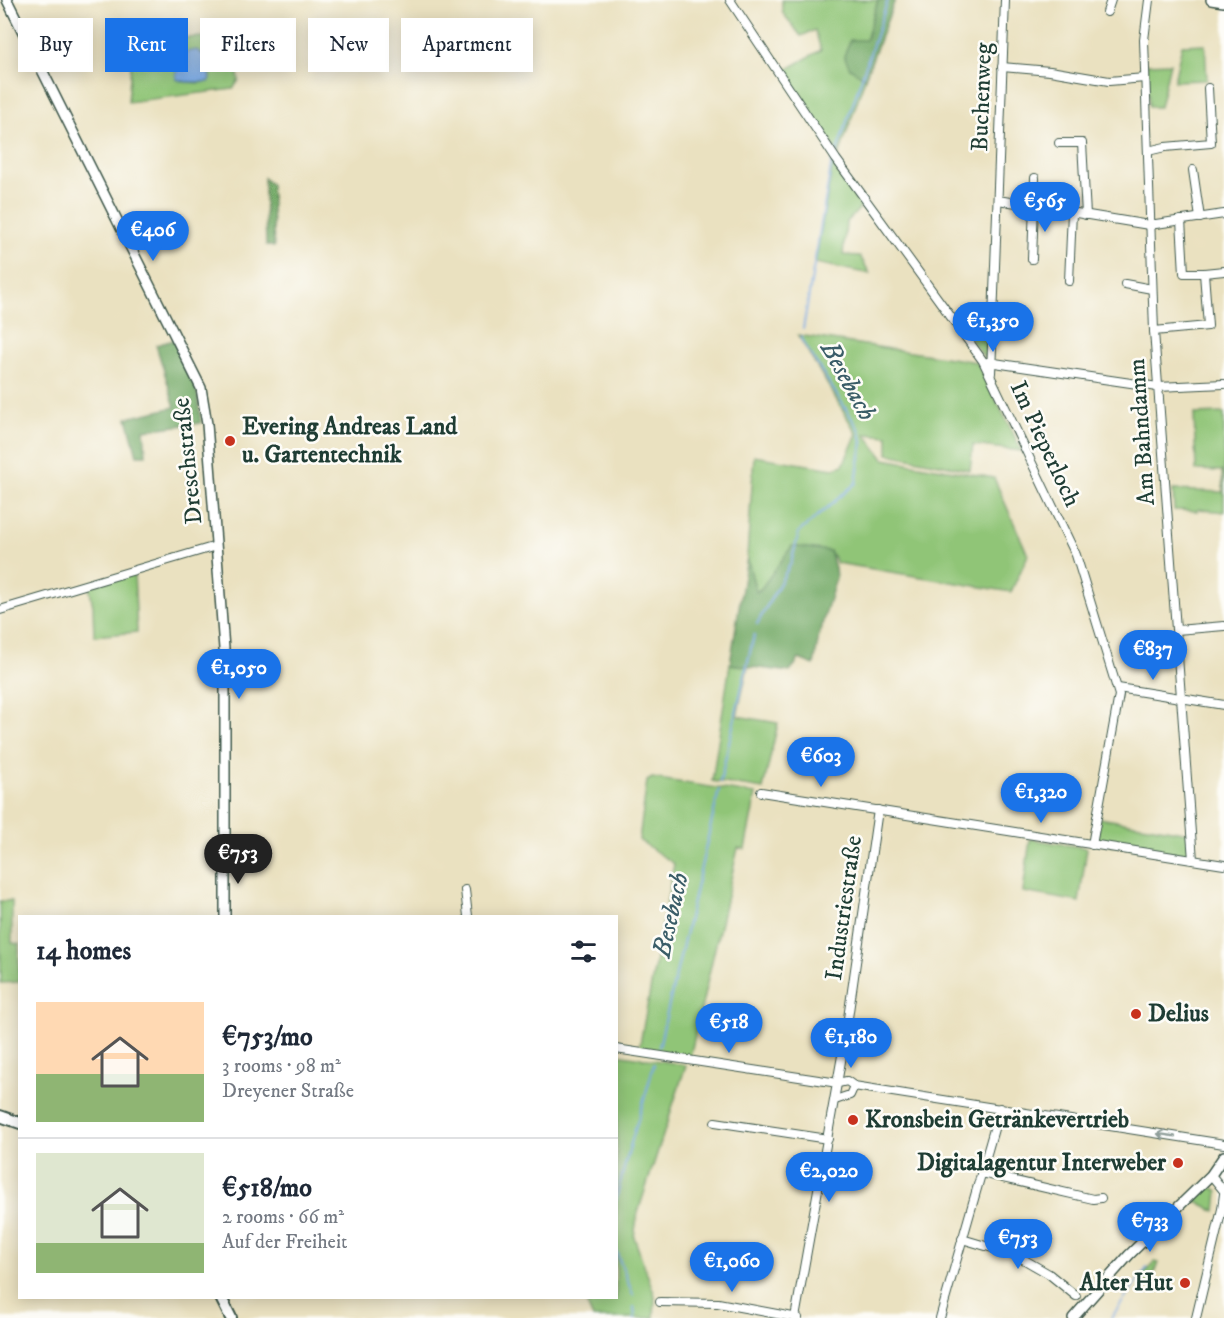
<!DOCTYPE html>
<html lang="en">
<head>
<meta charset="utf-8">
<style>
  body { margin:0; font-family:"IM FELL DW Pica",serif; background:#f6f6f7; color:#1f2937; height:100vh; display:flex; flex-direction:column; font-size:22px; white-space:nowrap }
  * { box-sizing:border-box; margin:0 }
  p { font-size:20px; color:#747a83 }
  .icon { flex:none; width:33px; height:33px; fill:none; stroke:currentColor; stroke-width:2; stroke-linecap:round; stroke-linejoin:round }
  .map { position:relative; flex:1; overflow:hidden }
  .details { position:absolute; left:18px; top:915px; width:600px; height:384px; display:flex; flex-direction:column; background:#fff; border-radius:0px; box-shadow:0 3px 15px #0003 }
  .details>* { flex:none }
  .top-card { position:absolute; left:18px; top:18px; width:600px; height:54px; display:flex; gap:12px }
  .price { position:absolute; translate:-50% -51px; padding:0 14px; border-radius:21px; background:#1a73e8; color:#fff; font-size:20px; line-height:39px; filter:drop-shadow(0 2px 3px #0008) }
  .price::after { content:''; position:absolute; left:50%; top:36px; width:18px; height:14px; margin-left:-9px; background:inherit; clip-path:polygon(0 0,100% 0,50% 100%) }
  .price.current { background:#222; color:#fff }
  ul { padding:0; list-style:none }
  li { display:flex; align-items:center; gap:18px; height:150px; padding:0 18px }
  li+li { border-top:2px solid #e0e1e3 }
  li span { display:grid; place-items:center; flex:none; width:168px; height:120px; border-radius:0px; color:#555 }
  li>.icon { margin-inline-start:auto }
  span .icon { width:72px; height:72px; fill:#fffc; stroke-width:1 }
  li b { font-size:26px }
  h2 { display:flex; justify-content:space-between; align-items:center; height:72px; padding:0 18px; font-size:26px }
  .tag { padding:0 21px; border-radius:0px; background:#fff; box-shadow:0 3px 15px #0003; font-size:21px; line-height:54px }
  .tag.current { background:#1a73e8; color:#fff }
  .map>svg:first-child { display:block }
  .green { fill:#90c577; stroke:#588156; stroke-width:1.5; fill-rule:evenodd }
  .forest { fill:#74aa68; stroke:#4a744e; stroke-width:1.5 }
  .water { fill:#79a8e2; stroke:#4c728b; stroke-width:1.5 }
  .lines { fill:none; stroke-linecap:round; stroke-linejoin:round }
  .stream { stroke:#79a8e2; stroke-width:2 }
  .minor-casing { stroke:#3d5649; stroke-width:10 }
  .tertiary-casing { stroke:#3d5649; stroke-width:12 }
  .secondary-casing { stroke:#3d5649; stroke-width:14 }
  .minor { stroke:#fff; stroke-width:8 }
  .tertiary { stroke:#fff; stroke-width:9 }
  .secondary { stroke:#fff; stroke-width:10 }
  .oneway { stroke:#8f9e9a }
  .poi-dot { fill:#c8321e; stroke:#fdfcf7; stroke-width:2 }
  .labels { text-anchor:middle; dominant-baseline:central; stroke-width:5; stroke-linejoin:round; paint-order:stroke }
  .street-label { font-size:24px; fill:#1f3d34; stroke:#fdfcf7 }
  .poi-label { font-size:24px; font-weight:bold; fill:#1f3d34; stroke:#fdfcf7; text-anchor:start }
  .water-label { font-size:26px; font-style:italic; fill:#3a5d68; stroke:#fdfcf7 }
</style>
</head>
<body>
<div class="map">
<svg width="1224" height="1318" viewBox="0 0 1224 1318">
  <rect width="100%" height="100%" fill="#fdfcf7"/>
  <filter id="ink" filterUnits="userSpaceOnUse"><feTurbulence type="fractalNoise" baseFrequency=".0167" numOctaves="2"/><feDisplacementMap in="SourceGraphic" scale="12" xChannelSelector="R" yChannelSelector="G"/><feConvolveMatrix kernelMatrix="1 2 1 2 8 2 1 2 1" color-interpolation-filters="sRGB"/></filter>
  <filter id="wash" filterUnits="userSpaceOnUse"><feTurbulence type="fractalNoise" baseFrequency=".008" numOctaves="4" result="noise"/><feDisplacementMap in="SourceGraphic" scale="24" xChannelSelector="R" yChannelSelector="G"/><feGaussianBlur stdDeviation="1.35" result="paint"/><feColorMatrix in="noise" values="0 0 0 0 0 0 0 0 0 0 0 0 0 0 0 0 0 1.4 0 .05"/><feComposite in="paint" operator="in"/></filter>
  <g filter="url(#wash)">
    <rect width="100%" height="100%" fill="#eae1c0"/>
    <g class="green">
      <polygon points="782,0 878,0 866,40 850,68 865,78 839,155 784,71 821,50 815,30 801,36 782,12"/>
      <path d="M231,36L239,80L233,89L128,102L133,40ZM205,56L210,77L201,83L186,82L176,79L177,65Z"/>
      <polygon points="1205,44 1207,80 1174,81 1182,45"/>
      <polygon points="1170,63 1160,107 1149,107 1147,64"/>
      <polygon points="833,162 861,207 846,223 843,255 860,256 870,274 815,263"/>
      <polygon points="958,322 990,326 988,357 985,358"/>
      <polygon points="798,335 977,362 1022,451 973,445 970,470 888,454 888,436 865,434 884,459 994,478 1028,555 1011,592 837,563 830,551 755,592 747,557 754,456 833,469 843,465 857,434"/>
      <polygon points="1224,413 1224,512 1198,509 1198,511 1174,510 1173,490 1223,492 1222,471 1196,470 1194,414"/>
      <polygon points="134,573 137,632 94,636 93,606 89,586"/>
      <polygon points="730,664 748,666 737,716 778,723 763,789 712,781"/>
      <polygon points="652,778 756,794 745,849 738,848 690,1057 639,1049 674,864 639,840 647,781"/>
      <polygon points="1099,818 1189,833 1191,857 1096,842"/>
      <polygon points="1030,839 1087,848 1079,902 1023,892"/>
      <polygon points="0,901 12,901 12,943 19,944 19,982 1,983"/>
      <polygon points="617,1054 686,1065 638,1212 634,1237 655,1296 654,1318 593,1318 584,1298 616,1298"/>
      <polygon points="1210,1186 1218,1191 1216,1211 1193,1200 1206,1188"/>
      <polygon points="1155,1262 1159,1263 1150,1282 1139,1280"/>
    </g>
    <g class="forest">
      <polygon points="878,0 895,0 865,78 850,68 844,56 850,40 866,40"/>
      <polygon points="264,178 271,184 274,247 266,245"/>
      <polygon points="174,340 197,391 201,423 144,430 146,455 137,455 127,418 175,407 156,345"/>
      <polygon points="792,546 830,551 835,568 836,578 819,635 814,665 799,659 790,672 730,664 747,557 756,592 760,590"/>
    </g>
    <polygon class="water" points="197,50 205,56 210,77 209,82 186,82 176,79 177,65 172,54"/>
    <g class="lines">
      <g class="stream">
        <polyline points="836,154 888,0"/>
        <polyline points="803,329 832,160"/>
        <polyline points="757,624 791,563 799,532 856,483 862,442 860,431 801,339 802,336"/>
        <polyline points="720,782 754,635"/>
        <polyline points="659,1047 719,790"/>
        <path d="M616,1200C626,1154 642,1110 654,1064"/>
        <polyline points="616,1251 633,1295"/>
        <polyline points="634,1307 635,1318"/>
        <polyline points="1111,1318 1147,1268"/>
      </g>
    </g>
  </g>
  <g filter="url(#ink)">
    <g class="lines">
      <defs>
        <g id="minor">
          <polyline points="730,0 836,159 983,361 1076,555 1119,695 1092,845"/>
          <polyline points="1149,0 1144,40 1154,331 1193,860"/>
          <polyline points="1107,12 1111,0"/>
          <polyline points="1002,67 1050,71 1109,81 1145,78"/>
          <polyline points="1059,143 1082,143 1086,215"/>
          <polyline points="1148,151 1165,147 1211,143 1208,88"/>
          <polyline points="1193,170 1200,218"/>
          <polyline points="998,200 1149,225 1224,214"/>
          <polyline points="1032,259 1035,178"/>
          <polyline points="1204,273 1224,271"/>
          <polyline points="1069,281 1072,212"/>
          <polyline points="1125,284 1152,289"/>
          <polyline points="1154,331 1208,326 1204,273 1184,273 1181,220"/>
          <polyline points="988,362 1158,387 1224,384"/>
          <polyline points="991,373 1005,0"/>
          <polyline points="0,610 216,546"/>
          <polyline points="1177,630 1224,626"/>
          <polyline points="1118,688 1224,705"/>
          <polyline points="761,792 1224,865"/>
          <polyline points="465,890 468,916"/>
          <polyline points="616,1049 838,1083 847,1081 854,1086"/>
          <polyline points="854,1086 1224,1144"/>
          <polyline points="835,1100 850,1095 854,1086"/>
          <polyline points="715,1122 828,1139"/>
          <polyline points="981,1173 1093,1199 1101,1198"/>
          <polyline points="1211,1175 1224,1191"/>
          <polyline points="962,1239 1016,1255 1049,1274 1076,1296"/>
          <polyline points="660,1302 718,1303 798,1318"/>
          <polyline points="795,1318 845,1039 878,810"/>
          <polyline points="940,1318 1000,1108"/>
          <polyline points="1196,1318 1222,1209 1224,1194"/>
        </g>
        <g id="tertiary">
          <polyline points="7,0 201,388 207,424 225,662 225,916"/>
          <polyline points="1211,0 1224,2"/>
          <polyline points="1073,1318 1129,1255 1211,1175 1224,1156"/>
        </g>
        <g id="secondary">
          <polyline points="0,1116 20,1123"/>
          <polyline points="221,1298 231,1318"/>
        </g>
      </defs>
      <use href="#minor" class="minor-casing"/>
      <use href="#tertiary" class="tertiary-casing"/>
      <use href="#secondary" class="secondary-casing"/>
      <use href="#minor" class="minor"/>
      <use href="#tertiary" class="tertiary"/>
      <use href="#secondary" class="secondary"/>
    </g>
    <defs><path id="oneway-shaft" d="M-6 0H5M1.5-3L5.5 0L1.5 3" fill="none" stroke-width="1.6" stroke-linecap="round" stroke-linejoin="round" transform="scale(1.5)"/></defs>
    <use class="oneway" href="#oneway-shaft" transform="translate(1166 1135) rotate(-171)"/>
  </g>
  <g class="poi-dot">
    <circle cx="230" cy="441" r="6"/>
    <circle cx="1136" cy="1014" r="6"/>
    <circle cx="853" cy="1120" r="6"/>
    <circle cx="1178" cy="1163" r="6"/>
    <circle cx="1185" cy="1283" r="6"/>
  </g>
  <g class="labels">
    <g class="street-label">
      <text transform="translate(982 97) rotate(-88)">Buchenweg</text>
      <text transform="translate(1142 432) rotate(-94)">Am Bahndamm</text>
      <text transform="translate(1045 444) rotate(65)">Im Pieperloch</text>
      <text transform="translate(188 461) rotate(-96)">Dreschstraße</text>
      <text transform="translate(844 908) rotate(-82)">Industriestraße</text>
    </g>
    <g class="poi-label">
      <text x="242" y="427">Evering Andreas Land<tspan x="242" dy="28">u. Gartentechnik</tspan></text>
      <text x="1148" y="1014">Delius</text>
      <text x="865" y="1120">Kronsbein Getränkevertrieb</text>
      <text x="1166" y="1163" text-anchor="end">Digitalagentur Interweber</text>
      <text x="1173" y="1283" text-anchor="end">Alter Hut</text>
    </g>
    <g class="water-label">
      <text transform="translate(848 381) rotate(61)">Besebach</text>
      <text transform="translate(671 915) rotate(-77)">Besebach</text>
    </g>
  </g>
</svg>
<b class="price" style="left:1045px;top:233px">€565</b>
<b class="price" style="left:153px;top:262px">€406</b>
<b class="price" style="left:993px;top:353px">€1,350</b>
<b class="price" style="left:1153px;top:681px">€837</b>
<b class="price" style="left:239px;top:700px">€1,050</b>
<b class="price" style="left:821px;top:788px">€603</b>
<b class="price" style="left:1041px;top:824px">€1,320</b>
<b class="price current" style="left:238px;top:885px">€753</b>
<b class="price" style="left:729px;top:1054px">€518</b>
<b class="price" style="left:851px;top:1069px">€1,180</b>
<b class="price" style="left:829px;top:1203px">€2,020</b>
<b class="price" style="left:1150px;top:1253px">€733</b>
<b class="price" style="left:1018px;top:1270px">€753</b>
<b class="price" style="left:732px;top:1293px">€1,060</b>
<div class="top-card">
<a class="tag">Buy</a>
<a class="tag current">Rent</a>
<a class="tag">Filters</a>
<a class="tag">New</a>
<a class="tag">Apartment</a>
</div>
<section class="details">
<h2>14 homes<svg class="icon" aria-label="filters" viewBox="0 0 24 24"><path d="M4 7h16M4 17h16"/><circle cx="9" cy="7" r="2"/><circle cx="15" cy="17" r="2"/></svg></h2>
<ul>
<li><span style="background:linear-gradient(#ffd9b3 60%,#8fb573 0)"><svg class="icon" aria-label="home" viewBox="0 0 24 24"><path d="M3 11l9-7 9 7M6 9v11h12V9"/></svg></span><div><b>€753/mo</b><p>3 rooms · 98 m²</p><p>Dreyener Straße</p></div></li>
<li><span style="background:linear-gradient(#dfe7d0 75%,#8fb573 0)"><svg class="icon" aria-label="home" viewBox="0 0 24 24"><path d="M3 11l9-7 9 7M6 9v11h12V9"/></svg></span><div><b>€518/mo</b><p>2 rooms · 66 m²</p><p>Auf der Freiheit</p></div></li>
</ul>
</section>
</div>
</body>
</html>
